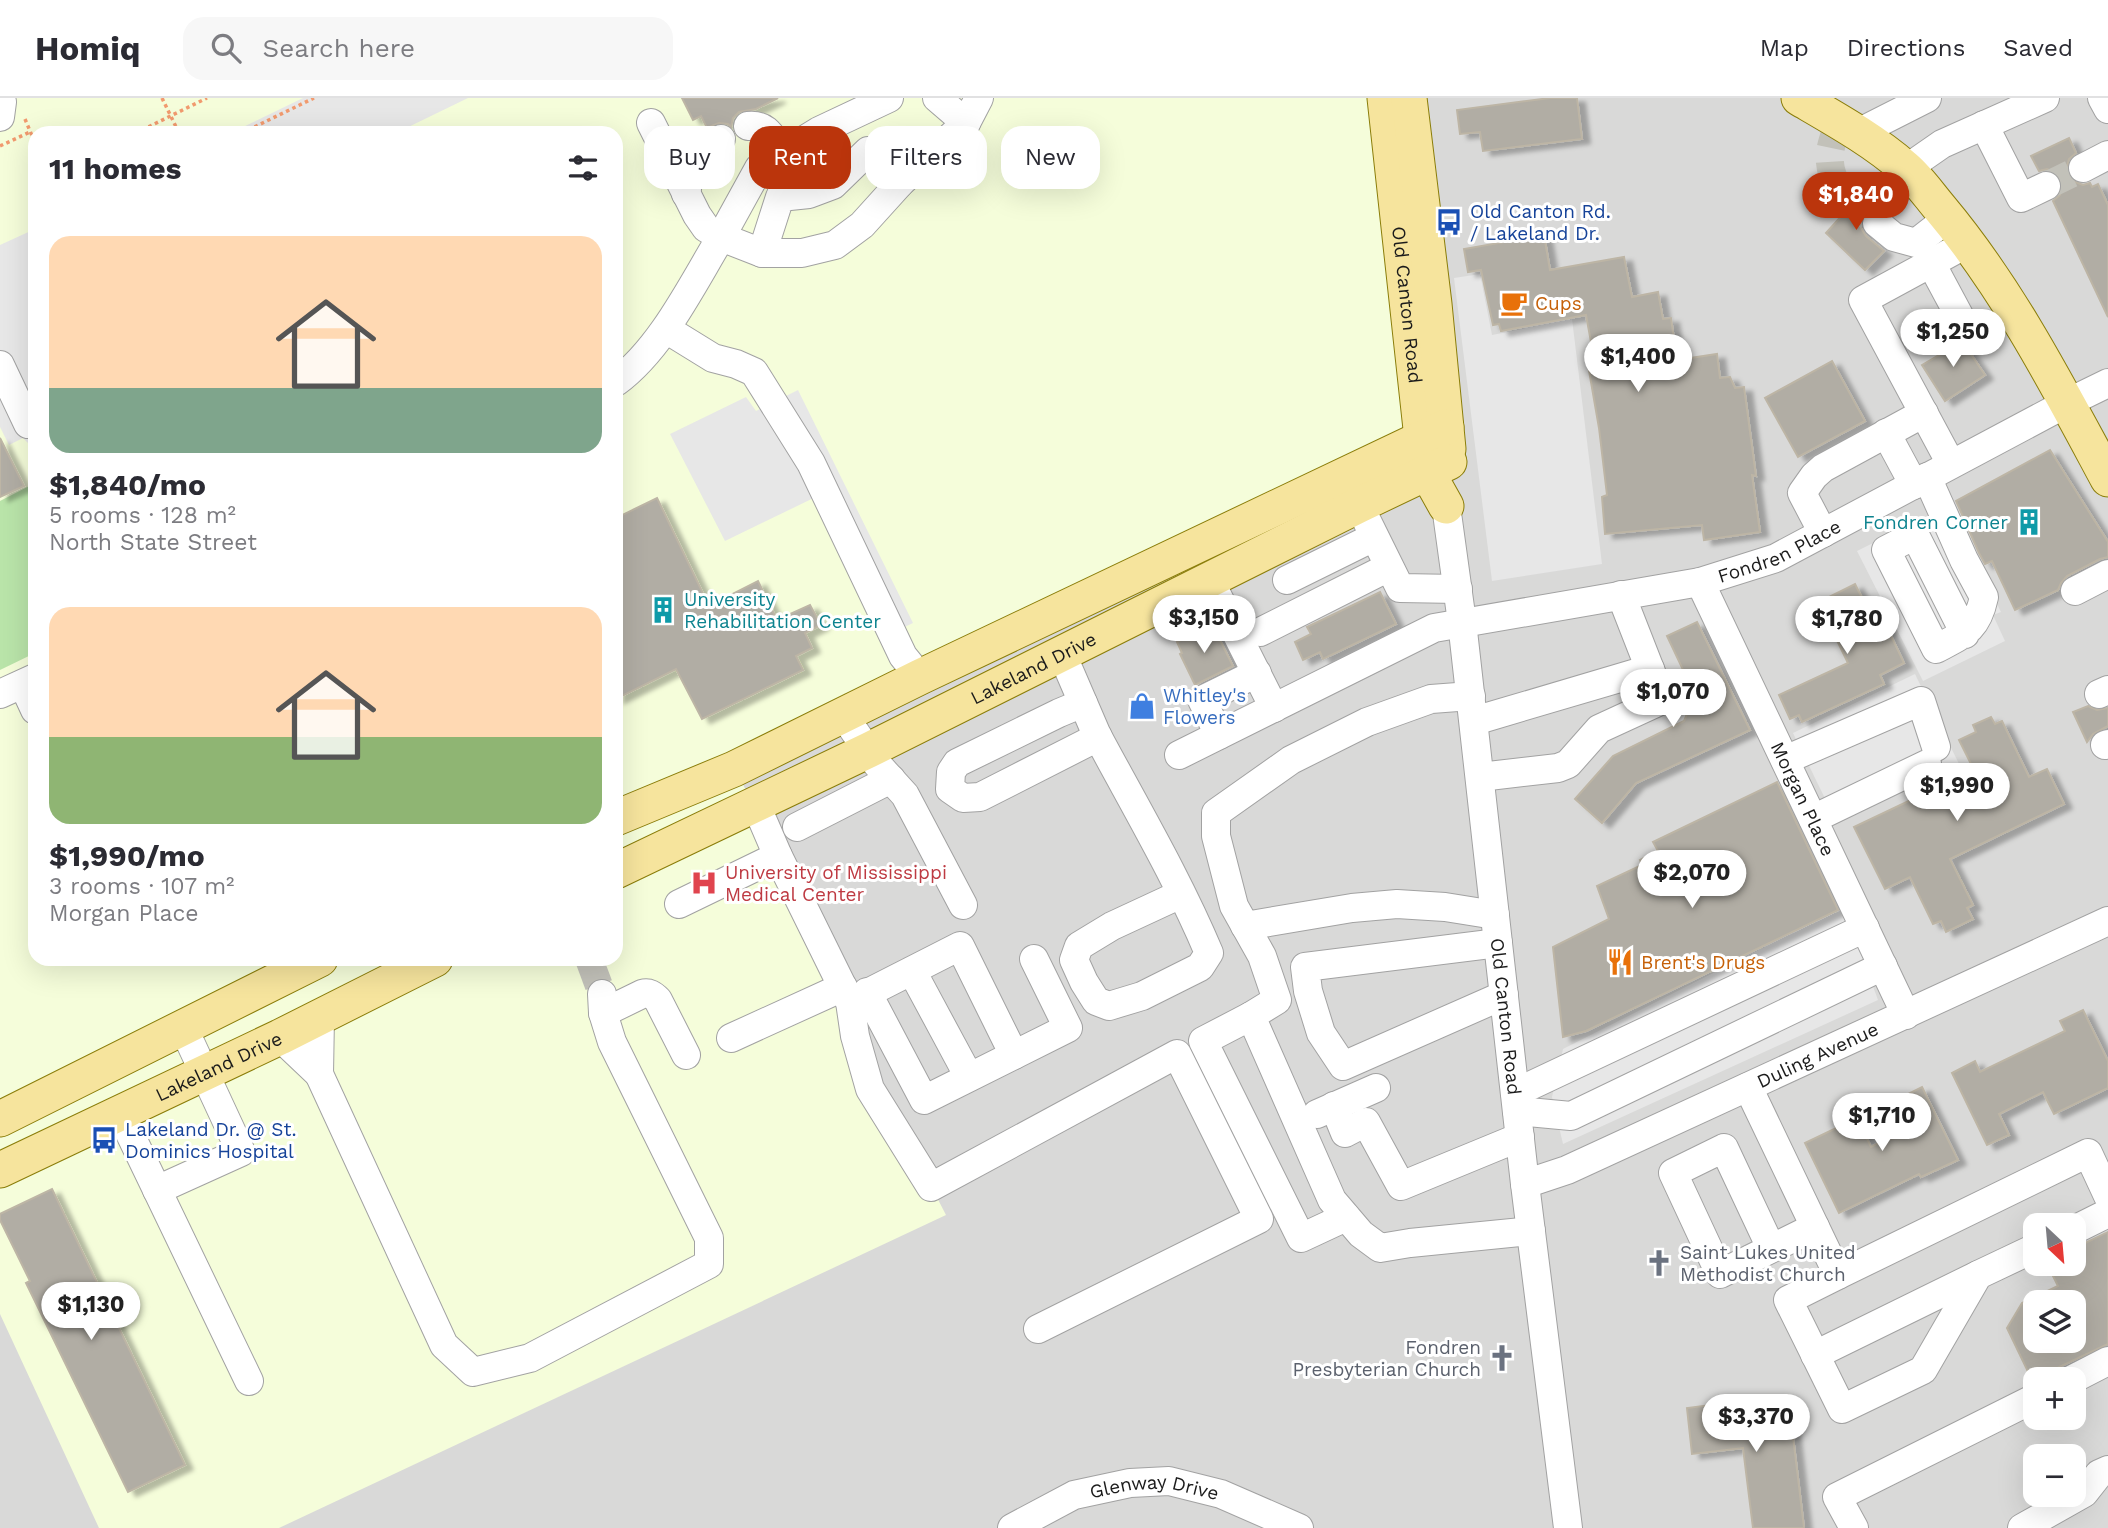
<!DOCTYPE html>
<html lang="en">
<head>
<meta charset="utf-8">
<style>
  body { margin:0; font-family:"Work Sans",sans-serif; background:#f7f7f7; color:#2b2b33; height:100vh; display:flex; flex-direction:column; font-size:26px; white-space:nowrap }
  * { box-sizing:border-box; margin:0 }
  p { font-size:23px; color:#7c7c81 }
  .icon { flex:none; width:38px; height:38px; fill:none; stroke:currentColor; stroke-width:2; stroke-linecap:round; stroke-linejoin:round }
  .map { position:relative; flex:1; overflow:hidden }
  .sheet { position:absolute; left:28px; top:28px; width:595px; height:840px; display:flex; flex-direction:column; background:#fff; border-radius:21px; box-shadow:0 7px 28px #0002 }
  .sheet>* { flex:none }
  .guide { position:absolute; left:644px; top:28px; width:665px; height:63px; display:flex; gap:14px }
  .needle { width:46px; rotate:154deg }
  .controls { position:absolute; left:2023px; top:1115px; display:grid; gap:14px }
  .controls a { display:grid; place-items:center; width:63px; height:63px; border-radius:14px; background:#fff; box-shadow:0 7px 28px #0002; font-size:35px }
  .price { position:absolute; translate:-50% -60px; padding:0 16px; border-radius:24px; background:#fff; color:#222; font-size:23px; line-height:46px; filter:drop-shadow(0 2px 4px #0008) }
  .price::after { content:''; position:absolute; left:50%; top:42px; width:21px; height:16px; margin-left:-10px; background:inherit; clip-path:polygon(0 0,100% 0,50% 100%) }
  .price.on { background:#bb350c; color:#fff }
  ul { padding:0; list-style:none }
  li { display:grid; align-content:center; gap:14px; height:371px; padding:0 21px }
  li span { display:grid; place-items:center; height:217px; border-radius:21px; color:#555 }
  li>.icon { margin-inline-start:auto }
  span .icon { width:126px; height:126px; fill:#fffc; stroke-width:1 }
  li b { font-size:30px }
  h2 { display:flex; justify-content:space-between; align-items:center; height:84px; padding:0 21px; font-size:30px }
  .pill { padding:0 24px; border-radius:21px; background:#fff; box-shadow:0 7px 28px #0002; font-size:24px; line-height:63px }
  .pill.on { background:#bb350c; color:#fff }
  header { display:flex; align-items:center; gap:42px; box-sizing:border-box; height:98px; padding:0 35px; background:#fff; border-bottom:2px solid #e1e1e2 }
  header strong { font-size:33px }
  nav { display:flex; gap:38px; margin-inline-start:auto; font-size:24px }
  .search { width:490px; height:63px; background:#f7f7f7; display:flex; align-items:center; gap:18px; box-sizing:border-box; padding:0 24px; border-radius:21px; color:#7c7c81; font-size:26px }
  .map>svg:first-child { display:block }
  .residential { fill:#d9d9d8; fill-rule:evenodd }
  .education { fill:#f5fdda; fill-rule:evenodd }
  .grass { fill:#b9e4a9 }
  .parking { fill:#e7e7e7 }
  .building { fill:#b1ada4; stroke:#bdb5a5; stroke-width:2; fill-rule:evenodd; filter:url(#shadow) }
  .lines { fill:none; stroke-linecap:round; stroke-linejoin:round }
  .minor-tunnel { stroke:#c2c1b9; stroke-width:28; stroke-dasharray:28 14; stroke-linecap:butt }
  .minor-casing { stroke:#a2a2a2; stroke-width:30 }
  .major-casing { stroke:#8a7d09; stroke-width:37 }
  .path { stroke:#f19a6e; stroke-width:3.5; stroke-dasharray:3.5 3.5; stroke-linecap:butt }
  .minor { stroke:#fff; stroke-width:28 }
  .major { stroke:#f6e49d; stroke-width:35 }
  .labels { text-anchor:middle; dominant-baseline:central; stroke-width:6; stroke-linejoin:round; paint-order:stroke }
  .transit-label { font-size:19px; fill:#164399; stroke:#fff; text-anchor:start }
  .food-label { font-size:19px; fill:#c56008; stroke:#fff; text-anchor:start }
  .street-label { font-size:19px; fill:#1b1b1b; stroke:#fff }
  .culture-label { font-size:19px; fill:#0d838f; stroke:#fff; text-anchor:end }
  .shop-label { font-size:19px; fill:#366cbe; stroke:#fff; text-anchor:start }
  .health-label { font-size:19px; fill:#be3a42; stroke:#fff; text-anchor:start }
  .worship-label { font-size:19px; fill:#5b616d; stroke:#fff; text-anchor:start }
</style>
</head>
<body>
<header>
<strong>Homiq</strong>
<div class="search"><svg class="icon" aria-label="search" viewBox="0 0 24 24"><circle cx="10" cy="10" r="6"/><path d="M15 15l6 6"/></svg>Search here</div>
<nav><a>Map</a><a>Directions</a><a>Saved</a></nav>
</header>
<div class="map">
<svg width="2108" height="1430" viewBox="0 0 2108 1430">
  <defs>
    <filter id="shadow"><feDropShadow dx="8" dy="4.5" stdDeviation="2" flood-color="#0004"/></filter>
  </defs>
  <rect width="100%" height="100%" fill="#ecebe1"/>
  <path class="residential" d="M0,0H2108V1430H0ZM35,35H616V861H35ZM2035,1127H2074V1166H2035ZM2035,1204H2074V1242H2035ZM2035,1281H2074V1320H2035ZM2035,1358H2074V1396H2035Z"/>
  <path class="education" d="M0,0H1385L1422,340L735,671L754,708L857,945L946,1117L279,1430H99L0,1216ZM35,35H616V861H35Z"/>
  <polygon class="grass" points="35,385 35,555 0,572 0,403"/>
  <g class="parking">
    <polygon points="303,0 468,0 396,35 238,35 237,32"/>
    <polygon points="35,131 35,352 23,340 9,347 0,329 0,147"/>
    <polygon points="1480,176 1492,237 1572,221 1602,466 1492,483 1454,180"/>
    <polygon points="798,292 913,525 896,533 826,394 725,443 670,336 746,299 756,313"/>
    <polygon points="1947,405 2001,514 1993,517 2005,543 1923,583 1857,453 1931,416"/>
    <polygon points="1915,576 1959,666 1837,725 1793,635"/>
    <polygon points="1844,809 1878,902 1563,1046 1552,999 1563,951"/>
  </g>
  <g class="building">
    <polygon points="682,0 778,0 756,11 739,14 733,20 731,29 728,26 719,25 707,30 701,18 693,22"/>
    <polygon points="1550,0 1577,0 1582,41 1483,53 1480,34 1460,36 1457,12"/>
    <polygon points="2069,40 2076,55 2069,61 2067,69 2069,78 2075,84 2083,87 2090,85 2092,89 2098,86 2108,107 2108,219 2053,103 2060,97 2063,89 2061,81 2055,74 2047,71 2039,73 2031,58"/>
    <polygon points="1865,92 1883,110 1872,109 1865,114 1861,122 1861,130 1866,138 1884,153 1865,172 1826,135"/>
    <polygon points="1544,137 1550,172 1624,159 1632,199 1658,194 1663,221 1671,220 1677,262 1717,256 1720,280 1730,279 1735,290 1744,289 1756,378 1752,377 1760,434 1704,442 1702,427 1605,436 1602,399 1607,397 1599,330 1587,261 1594,260 1586,217 1501,233 1499,226 1493,227 1481,172 1468,174 1464,151"/>
    <polygon points="1958,237 1985,277 1945,303 1922,267 1944,254 1940,248"/>
    <polygon points="1832,263 1865,323 1798,359 1765,300"/>
    <polygon points="0,340 24,388 0,399"/>
    <polygon points="2050,352 2108,444 2108,459 2100,461 2067,478 2061,485 2058,492 2015,512 1992,463 1985,466 1979,455 1956,403"/>
    <polygon points="657,400 709,508 758,483 777,522 810,507 821,527 805,535 812,550 796,558 803,572 702,621 676,571 616,601 616,420"/>
    <polygon points="1855,486 1867,510 1876,506 1904,565 1880,577 1884,586 1802,624 1799,617 1790,621 1779,597 1848,565 1828,524 1823,526 1813,507"/>
    <polygon points="1380,494 1396,526 1323,561 1320,554 1303,562 1295,544 1311,536 1307,529"/>
    <polygon points="1697,524 1750,632 1636,685 1602,725 1575,701 1613,658 1684,623 1695,597 1667,538"/>
    <polygon points="1212,526 1233,568 1195,587 1180,556 1182,555 1177,544"/>
    <polygon points="2088,608 2097,612 2108,610 2108,628 2093,636 2087,644 2073,614"/>
    <polygon points="1991,619 1995,626 2002,623 2029,679 2047,671 2064,706 1950,761 1973,807 1967,810 1973,821 1946,834 1941,823 1933,826 1910,779 1885,791 1854,729 1974,672 1959,642 1976,634 1973,627"/>
    <polygon points="1777,684 1838,812 1586,933 1563,939 1553,849 1609,821 1597,788 1642,767 1640,762 1658,753 1653,744"/>
    <polygon points="2083,912 2108,963 2108,990 2054,1016 2043,994 1999,1016 2009,1037 1987,1047 1952,975 1975,963 1980,974 2065,933 2060,923"/>
    <polygon points="1922,989 1958,1062 1921,1079 1919,1076 1839,1115 1805,1045 1857,1020 1871,1049 1899,1035 1886,1007"/>
    <polygon points="52,1091 185,1367 128,1394 26,1185 30,1183 0,1122 0,1116"/>
    <path d="M2108,1134V1246L2032,1282L2007,1230L2022,1205L2058,1188L2047,1166H2074V1149L2081,1147ZM2035,1204H2074V1242H2035Z"/>
    <polygon points="1788,1297 1804,1430 1753,1430 1743,1350 1692,1356 1687,1310"/>
  </g>
  <g class="lines">
    <g class="minor-tunnel">
      <path d="M1839,23C1836,33 1831,45 1830,55C1827,89 1854,107 1877,125"/>
      <polyline points="2046,88 2083,70"/>
      <polyline points="589,861 602,896"/>
    </g>
    <defs>
      <g id="minor">
        <polyline points="0,0 2,4 0,19"/>
        <polyline points="889,0 819,33 759,70 721,139 762,155 802,155 835,147 862,127 900,85 966,25 979,0"/>
        <polyline points="937,0 966,25"/>
        <polyline points="2102,0 2108,11"/>
        <polyline points="1984,27 2021,100 2046,88"/>
        <path d="M748,28C768,26 772,40 783,55"/>
        <polyline points="1858,35 1927,0"/>
        <polyline points="2083,70 2108,57"/>
        <polyline points="1906,71 1942,46 2045,0"/>
        <path d="M686,96C690,69 697,56 721,41"/>
        <polyline points="1877,125 1894,139 1916,145 1948,120"/>
        <polyline points="762,155 780,99 809,96 833,87 868,53 900,85"/>
        <polyline points="1931,165 1961,221"/>
        <polyline points="666,231 713,260 736,266 754,274 811,365 903,558 920,579"/>
        <polyline points="0,267 28,326 35,322"/>
        <path d="M616,284C661,251 692,187 721,139L706,130L697,117L651,25"/>
        <polyline points="1886,335 1914,387"/>
        <polyline points="1951,366 1863,202 1968,145"/>
        <path d="M1927,379L1964,462L1984,499C1977,532 1964,536 1936,551L1886,452L1915,437L1965,536"/>
        <polyline points="1359,407 1400,490 1458,491"/>
        <path id="s1" d="M1446,408L1462,524L1525,1086L1568,1430"/>
        <polyline points="1823,435 1802,395 1814,378 1823,370 1924,315"/>
        <polyline points="1209,481 1274,610"/>
        <polyline points="1287,482 1374,439"/>
        <path id="s2" d="M1700,484L1906,917"/>
        <polyline points="2075,493 2108,476"/>
        <polyline points="1260,534 1389,469"/>
        <path d="M1062,556L1096,635L1098,639C1136,710 1178,781 1209,855L1200,869L1142,898L1109,908L1096,903L1084,884L1074,862L1079,848L1112,828L1181,796"/>
        <polyline points="23,586 35,612"/>
        <polyline points="0,596 35,580"/>
        <polyline points="2099,596 2108,592"/>
        <polyline points="1471,598 1431,601 1367,624 1291,662 1216,715 1216,738 1234,808 1262,858 1277,902 1251,918 1332,1102 1361,1136 1380,1150 1410,1145 1531,1133"/>
        <polyline points="1083,605 1059,615 957,665 951,674 950,691 963,700 980,699 1098,639"/>
        <polyline points="844,618 877,666 905,697 963,807"/>
        <polyline points="1474,623 1650,571"/>
        <polyline points="1219,637 1202,602 1257,575"/>
        <polyline points="2105,647 2108,646"/>
        <path id="s3" d="M1179,657L1434,530L1700,484L1776,460L2067,305L2108,285"/>
        <polyline points="1785,662 1921,603 1936,649"/>
        <polyline points="1480,679 1558,670 1568,666 1599,631 1662,602 1621,497"/>
        <polyline points="756,707 778,758 850,904 960,848 1014,957"/>
        <polyline points="1813,721 1927,666"/>
        <polyline points="797,729 891,681"/>
        <polyline points="679,806 778,758"/>
        <polyline points="1245,828 1352,810 1397,806 1445,809 1495,817"/>
        <polyline points="1498,845 1305,869 1308,893 1321,935 1343,968 1504,897"/>
        <polyline points="912,873 969,979"/>
        <polyline points="867,894 924,1002 1068,930 1034,861"/>
        <polyline points="850,904 855,938 870,991 931,1089 1177,956 1259,1121 1038,1231"/>
        <path d="M603,915L642,896C649,894 653,897 658,902L686,957"/>
        <polyline points="1251,918 1203,943 1301,1140 1346,1119"/>
        <polyline points="280,939 319,976 320,919"/>
        <polyline points="731,940 843,889"/>
        <polyline points="319,976 444,1247 473,1274 530,1260 709,1166 709,1140 612,944 603,915 602,896"/>
        <polyline points="1748,989 1838,1177 1788,1202 1842,1311 1923,1272 1978,1177 2035,1150"/>
        <polyline points="1515,995 1865,830"/>
        <polyline points="1334,1008 1345,1035 1366,1024 1401,1088 1520,1039"/>
        <polyline points="1517,1013 1571,1018 1883,868"/>
        <polyline points="120,1015 249,1283"/>
        <polyline points="1317,1016 1376,990"/>
        <path id="s4" d="M1525,1086L1567,1072L2108,823"/>
        <polyline points="157,1092 241,1054 183,929"/>
        <polyline points="2074,1132 2108,1115"/>
        <polyline points="1771,1150 1724,1050 1673,1075 1720,1176 1815,1129"/>
        <polyline points="1838,1177 2088,1055 2108,1098"/>
        <polyline points="1815,1257 1978,1177"/>
        <polyline points="2073,1281 2108,1263"/>
        <path id="s5" d="M1012,1430L1074,1397L1130,1385L1169,1383L1221,1396L1299,1430"/>
        <polyline points="1854,1430 1837,1399 2035,1300"/>
        <polyline points="2022,1430 2084,1395 2099,1376 2108,1372"/>
      </g>
      <g id="major">
        <path id="s6" d="M1385,0L1422,340L1427,374L1446,408"/>
        <polyline points="1409,0 1434,206 1448,351"/>
        <path d="M1799,0C1835,21 1873,42 1905,70C1918,81 1929,97 1940,110C2008,191 2058,288 2108,381"/>
        <polyline points="616,720 734,671 920,579 1446,329"/>
        <path id="s7" d="M616,773L869,652L1359,407L1449,364"/>
        <polyline points="0,1021 320,861"/>
        <path id="s8" d="M0,1072L280,939L435,861"/>
      </g>
    </defs>
    <use href="#minor" class="minor-casing"/>
    <use href="#major" class="major-casing"/>
    <g class="path">
      <polyline points="162,0 179,35"/>
      <polyline points="25,21 35,45"/>
      <polyline points="136,35 207,0"/>
      <polyline points="242,35 314,0"/>
      <polyline points="0,48 30,34"/>
    </g>
    <use href="#minor" class="minor"/>
    <use href="#major" class="major"/>
  </g>
  <defs>
    <symbol id="bus-bare" viewBox="-9 -9 18 18"><path d="M-5-6H5V4H4V6H2V4H-2V6H-4V4H-5ZM-3.5-4V0h7V-4ZM-3.5 1.2v1.5H-2V1.2ZM2 1.2v1.5H3.5V1.2Z" fill="#1a4fb4" stroke="#fff" stroke-width="2.5" paint-order="stroke"/></symbol>
    <symbol id="cafe-bare" viewBox="-9 -9 18 18"><path d="M-5.5-4.5H6V0H3Q3 3.5 0 3.5H-2.5Q-5.5 3.5-5.5 0ZM3-3.2v2h1.7v-2ZM-6 4.5H4V6H-6Z" fill="#e8710a" stroke="#fff" stroke-width="2.5" paint-order="stroke"/></symbol>
    <symbol id="building-bare" viewBox="-9 -9 18 18"><path d="M-4-6H4V6H1V3H-1V6H-4ZM-2.5-4.3h1.7v1.8h-1.7ZM.8-4.3h1.7v1.8H.8ZM-2.5-1h1.7V.8h-1.7ZM.8-1h1.7V.8H.8Z" fill="#0f9aa8" stroke="#fff" stroke-width="2.5" paint-order="stroke"/></symbol>
    <symbol id="shop-bare" viewBox="-9 -9 18 18"><path d="M-5-2.5h2.3a2.7 3.5 0 0 1 5.4 0H5L5.5 6h-11ZM-1.5-2.5h3a1.5 2.3 0 0 0-3 0Z" fill="#3f7fe0" stroke="#fff" stroke-width="2.5" paint-order="stroke"/></symbol>
    <symbol id="hospital-bare" viewBox="-9 -9 18 18"><path d="M-5-5h3v3.5h4V-5h3V5h-3V1.5h-4V5h-3Z" fill="#e0444e" stroke="#fff" stroke-width="2.5" paint-order="stroke"/></symbol>
    <symbol id="restaurant-bare" viewBox="-9 -9 18 18"><path d="M-5-6h1v4h1v-4h1v4h1v-4h1v5L-1.5 .5V6h-2V.5L-5-1ZM5-6V6H3V1.5H1.5Q1.5-4 5-6Z" fill="#e8710a" stroke="#fff" stroke-width="2.5" paint-order="stroke"/></symbol>
    <symbol id="church-bare" viewBox="-9 -9 18 18"><path d="M-1.2-6h2.4v3.5h3.3v2.4h-3.3V6h-2.4V-.1h-3.3v-2.4h3.3Z" fill="#6b7280" stroke="#fff" stroke-width="2.5" paint-order="stroke"/></symbol>
  </defs>
  <g fill-rule="evenodd">
    <use href="#bus-bare" x="1430" y="105" width="38" height="38"/>
    <use href="#cafe-bare" x="1495" y="186" width="38" height="38"/>
    <use href="#building-bare" x="2010" y="405" width="38" height="38"/>
    <use href="#building-bare" x="644" y="493" width="38" height="38"/>
    <use href="#shop-bare" x="1123" y="589" width="38" height="38"/>
    <use href="#hospital-bare" x="685" y="766" width="38" height="38"/>
    <use href="#restaurant-bare" x="1601" y="845" width="38" height="38"/>
    <use href="#bus-bare" x="85" y="1023" width="38" height="38"/>
    <use href="#church-bare" x="1640" y="1146" width="38" height="38"/>
    <use href="#church-bare" x="1483" y="1241" width="38" height="38"/>
  </g>
  <g class="labels">
    <g class="transit-label">
      <text x="1470" y="113">Old Canton Rd.<tspan x="1470" dy="22">/ Lakeland Dr.</tspan></text>
      <text x="125" y="1031">Lakeland Dr. @ St.<tspan x="125" dy="22">Dominics Hospital</tspan></text>
    </g>
    <g class="food-label">
      <text x="1535" y="205">Cups</text>
      <text x="1641" y="864">Brent's Drugs</text>
    </g>
    <g class="street-label">
      <text stroke="none"><textPath href="#s6" startOffset="208">Old Canton Road</textPath></text>
      <text stroke="none"><textPath href="#s3" startOffset="640">Fondren Place</textPath></text>
      <text stroke="none"><textPath href="#s7" startOffset="464">Lakeland Drive</textPath></text>
      <text stroke="none"><textPath href="#s2" startOffset="240">Morgan Place</textPath></text>
      <text stroke="none"><textPath href="#s1" startOffset="514">Old Canton Road</textPath></text>
      <text stroke="none"><textPath href="#s4" startOffset="320">Duling Avenue</textPath></text>
      <text stroke="none"><textPath href="#s8" startOffset="242">Lakeland Drive</textPath></text>
      <text stroke="none"><textPath href="#s5" startOffset="152">Glenway Drive</textPath></text>
    </g>
    <g class="culture-label">
      <text x="2008" y="424">Fondren Corner</text>
      <text x="684" y="501" text-anchor="start">University<tspan x="684" dy="22">Rehabilitation Center</tspan></text>
    </g>
    <g class="shop-label">
      <text x="1163" y="597">Whitley's<tspan x="1163" dy="22">Flowers</tspan></text>
    </g>
    <g class="health-label">
      <text x="725" y="774">University of Mississippi<tspan x="725" dy="22">Medical Center</tspan></text>
    </g>
    <g class="worship-label">
      <text x="1680" y="1154">Saint Lukes United<tspan x="1680" dy="22">Methodist Church</tspan></text>
      <text x="1481" y="1249" text-anchor="end">Fondren<tspan x="1481" dy="22">Presbyterian Church</tspan></text>
    </g>
  </g>
</svg>
<div class="controls">
<a><svg class="needle" viewBox="-14 -14 28 28"><path d="M0-13l5 13h-10z" fill="#e53935"/><path d="M0 13l5-13h-10z" fill="#7c7c81"/></svg></a>
<a><svg class="icon" aria-label="layers" viewBox="0 0 24 24"><path d="M12 4l9 5-9 5-9-5zM3 14l9 5 9-5"/></svg></a>
<a>+</a>
<a>−</a>
</div>
<b class="price on" style="left:1856px;top:134px">$1,840</b>
<b class="price" style="left:1953px;top:271px">$1,250</b>
<b class="price" style="left:1638px;top:296px">$1,400</b>
<b class="price" style="left:1204px;top:557px">$3,150</b>
<b class="price" style="left:1847px;top:558px">$1,780</b>
<b class="price" style="left:1673px;top:631px">$1,070</b>
<b class="price" style="left:1957px;top:725px">$1,990</b>
<b class="price" style="left:1692px;top:812px">$2,070</b>
<b class="price" style="left:1882px;top:1055px">$1,710</b>
<b class="price" style="left:91px;top:1244px">$1,130</b>
<b class="price" style="left:1756px;top:1356px">$3,370</b>
<div class="guide">
<a class="pill">Buy</a>
<a class="pill on">Rent</a>
<a class="pill">Filters</a>
<a class="pill">New</a>
</div>
<section class="sheet">
<h2>11 homes<svg class="icon" aria-label="filters" viewBox="0 0 24 24"><path d="M4 7h16M4 17h16"/><circle cx="9" cy="7" r="2"/><circle cx="15" cy="17" r="2"/></svg></h2>
<ul>
<li><span style="background:linear-gradient(#ffd9b3 70%,#7fa58c 0)"><svg class="icon" aria-label="home" viewBox="0 0 24 24"><path d="M3 11l9-7 9 7M6 9v11h12V9"/></svg></span><div><b>$1,840/mo</b><p>5 rooms · 128 m²</p><p>North State Street</p></div></li>
<li><span style="background:linear-gradient(#ffd9b3 60%,#8fb573 0)"><svg class="icon" aria-label="home" viewBox="0 0 24 24"><path d="M3 11l9-7 9 7M6 9v11h12V9"/></svg></span><div><b>$1,990/mo</b><p>3 rooms · 107 m²</p><p>Morgan Place</p></div></li>
</ul>
</section>
</div>
</body>
</html>
